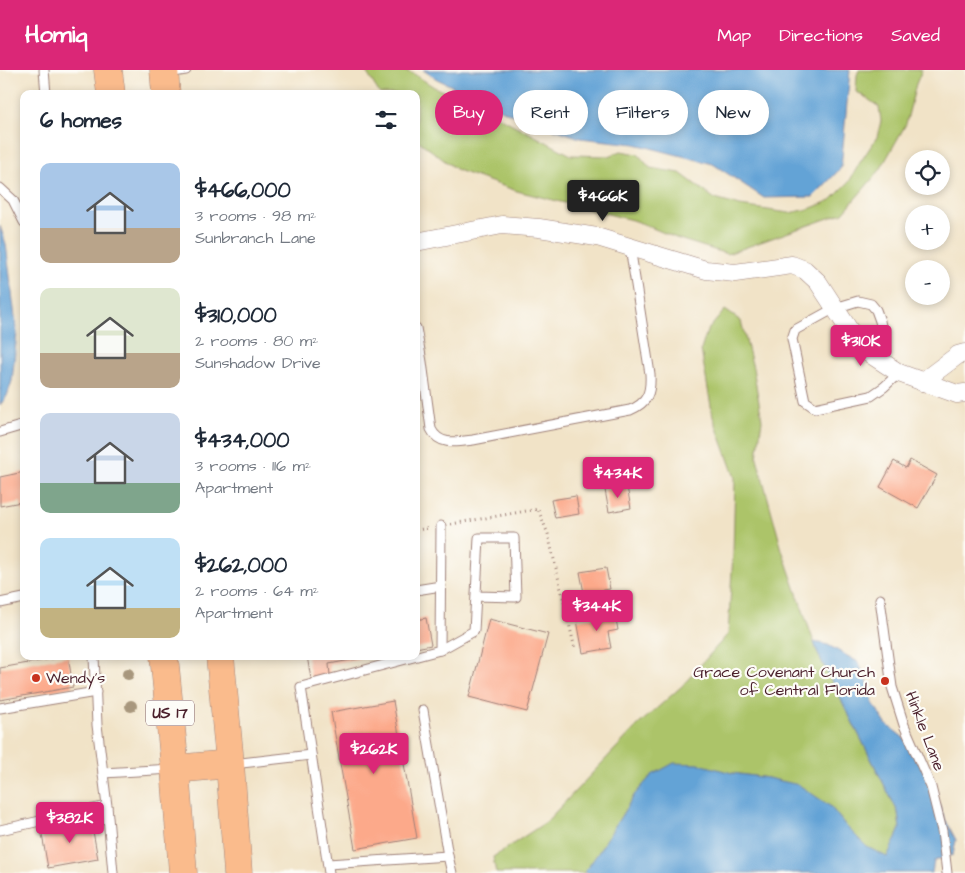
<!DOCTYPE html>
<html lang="en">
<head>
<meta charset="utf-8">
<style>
  body { margin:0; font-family:"Architects Daughter",sans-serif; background:#f6f6f7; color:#1f2937; height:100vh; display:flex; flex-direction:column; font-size:19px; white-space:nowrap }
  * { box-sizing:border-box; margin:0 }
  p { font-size:16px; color:#747a83 }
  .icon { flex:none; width:28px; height:28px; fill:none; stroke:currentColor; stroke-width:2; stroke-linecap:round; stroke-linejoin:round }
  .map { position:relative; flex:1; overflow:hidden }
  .sheet { position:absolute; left:20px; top:20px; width:400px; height:570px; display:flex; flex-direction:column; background:#fff; border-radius:10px; box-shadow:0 2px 8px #0003 }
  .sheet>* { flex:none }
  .banner { position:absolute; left:435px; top:20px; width:455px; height:45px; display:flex; gap:10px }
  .tools { position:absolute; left:905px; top:80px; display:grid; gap:10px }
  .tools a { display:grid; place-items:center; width:45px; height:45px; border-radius:50%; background:#fff; box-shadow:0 2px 8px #0003; font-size:25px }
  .price { position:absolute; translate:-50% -42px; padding:0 11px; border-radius:5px; background:#db2777; color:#fff; font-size:16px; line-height:32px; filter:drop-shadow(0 1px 2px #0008) }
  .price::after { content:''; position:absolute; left:50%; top:30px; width:15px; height:11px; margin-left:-8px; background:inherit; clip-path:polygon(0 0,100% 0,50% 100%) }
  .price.current { background:#222; color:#fff }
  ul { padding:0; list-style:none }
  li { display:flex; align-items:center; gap:15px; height:125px; padding:0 20px }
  li span { display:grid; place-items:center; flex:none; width:140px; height:100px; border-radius:10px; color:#555 }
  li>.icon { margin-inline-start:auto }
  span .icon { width:60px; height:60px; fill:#fffc; stroke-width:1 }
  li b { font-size:21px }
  h2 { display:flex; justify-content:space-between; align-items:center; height:60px; padding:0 20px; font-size:21px }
  .pill { padding:0 18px; border-radius:22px; background:#fff; box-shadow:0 2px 8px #0003; font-size:18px; line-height:45px }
  .pill.current { background:#db2777; color:#fff }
  header { display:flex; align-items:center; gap:30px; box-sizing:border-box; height:70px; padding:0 25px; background:#db2777; color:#fff }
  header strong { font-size:24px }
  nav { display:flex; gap:28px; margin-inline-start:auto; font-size:18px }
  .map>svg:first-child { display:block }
  .green { fill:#acc469; stroke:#7b724a }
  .water { fill:#64a3d6; stroke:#576180 }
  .building { fill:#fca98a }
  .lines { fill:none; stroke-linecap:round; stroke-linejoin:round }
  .service-casing { stroke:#9e8179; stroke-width:11 }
  .minor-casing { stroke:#9e8179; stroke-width:19 }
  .primary-casing { stroke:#9e8179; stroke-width:29 }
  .path { stroke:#9e8179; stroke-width:3; stroke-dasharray:1 4; stroke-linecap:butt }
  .service { stroke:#fff; stroke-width:9 }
  .minor { stroke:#fff; stroke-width:18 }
  .primary { stroke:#fabb8c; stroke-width:28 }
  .tree { fill:#a8977d }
  .poi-dot { fill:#c8321e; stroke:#fdfcf7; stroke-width:2 }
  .labels { text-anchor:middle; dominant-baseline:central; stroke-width:4.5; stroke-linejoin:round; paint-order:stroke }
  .shield { fill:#fdfcf7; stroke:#806168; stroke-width:1 }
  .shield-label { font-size:15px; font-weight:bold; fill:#4a1f2b }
  .poi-label { font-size:16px; fill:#4a1f2b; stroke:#fdfcf7; text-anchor:end }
  .street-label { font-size:16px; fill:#4a1f2b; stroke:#fdfcf7 }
</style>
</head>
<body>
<header>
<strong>Homiq</strong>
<nav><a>Map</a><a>Directions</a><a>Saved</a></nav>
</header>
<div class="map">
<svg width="965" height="803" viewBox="0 0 965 803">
  <rect width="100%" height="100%" fill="#fdfcf7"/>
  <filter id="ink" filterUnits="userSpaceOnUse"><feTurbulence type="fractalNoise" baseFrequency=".02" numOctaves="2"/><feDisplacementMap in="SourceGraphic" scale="10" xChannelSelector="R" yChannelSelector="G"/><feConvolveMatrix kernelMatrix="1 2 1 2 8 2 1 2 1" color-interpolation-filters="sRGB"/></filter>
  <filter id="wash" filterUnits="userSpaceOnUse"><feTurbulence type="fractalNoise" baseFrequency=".0096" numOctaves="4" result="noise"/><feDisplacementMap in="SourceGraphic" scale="20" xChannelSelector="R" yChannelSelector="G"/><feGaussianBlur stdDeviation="1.12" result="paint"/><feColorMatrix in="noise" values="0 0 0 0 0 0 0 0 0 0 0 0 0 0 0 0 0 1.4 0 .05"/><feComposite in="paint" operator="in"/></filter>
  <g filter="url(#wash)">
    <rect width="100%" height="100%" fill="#f1e3c7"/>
    <g class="green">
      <polygon points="365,0 402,0 414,4 434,17 493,44 571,85 609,86 621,81 638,84 650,98 680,103 715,129 740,136 789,143 809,139 831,130 849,112 859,94 877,67 881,51 879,37 861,24 856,22 857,5 859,0 922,0 916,14 906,54 880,100 843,143 727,184 676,168 636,151 517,121 457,100 416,69 416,24 380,24"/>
      <polygon points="725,240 741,251 753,298 762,350 757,388 782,480 818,584 898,742 900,759 887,788 867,777 846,756 830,736 768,708 732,703 635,724 598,784 584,803 496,803 493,787 546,752 638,655 682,616 728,564 733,485 735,408 713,347 701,280 707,261"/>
    </g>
    <g class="water">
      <polygon points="423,0 850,0 841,98 813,127 764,128 713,94 635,74 580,68 511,44 437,9"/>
      <polygon points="0,156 6,174 17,263 12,311 7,326 0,335"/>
      <polygon points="814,572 828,575 858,592 867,611 873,633 886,654 904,668 922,689 944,747 956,770 953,785 934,791 932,803 584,803 598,783 635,724 652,705 674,693 699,694 732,703 768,708 799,715 830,736 846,756 867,777 887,787 900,759 898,742 818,584"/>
    </g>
    <g id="blocks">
      <g class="building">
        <polygon points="910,390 937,405 918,438 880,417 894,391 906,398"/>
        <polygon points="24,402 24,442 23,442 21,432 0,436 0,407"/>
        <polygon points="627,417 631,438 609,442 605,420"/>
        <polygon points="576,426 579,444 555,448 551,430"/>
        <polygon points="606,498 610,519 584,523 580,502"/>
        <polygon points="615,544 618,560 608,562 611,578 583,583 577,550"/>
        <polygon points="426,548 431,575 416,578 416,550"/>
        <polygon points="489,549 548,564 527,642 469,627"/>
        <polygon points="68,586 73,617 0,630 0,598"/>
        <polygon points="307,586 367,586 367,587 329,594 330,606 311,609"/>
        <polygon points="393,631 417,768 355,779 331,642"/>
        <polygon points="91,750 98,789 48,798 41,759"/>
      </g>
    </g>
  </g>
  <g filter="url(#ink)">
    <use href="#blocks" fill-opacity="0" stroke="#9e8179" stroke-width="1"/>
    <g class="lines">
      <defs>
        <g id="service">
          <polyline points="44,0 46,24"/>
          <polyline points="167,3 186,0"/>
          <polyline points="0,118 13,130 24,152"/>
          <path d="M416,258L422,292L431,359C439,376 457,372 473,370L630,340C648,333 651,322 650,304L630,177"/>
          <polyline points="870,284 882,261 880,251 876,240 871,234 858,231 835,238 795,260 792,269 805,331 815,338 871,326 884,317 899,303"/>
          <polyline points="0,362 24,355"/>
          <polyline points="416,520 441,516"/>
          <polyline points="880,529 892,617 904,655 931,717 942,761 947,803"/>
          <polyline points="0,533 24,528"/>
          <polyline points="440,580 474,561 479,468 514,468 516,527 476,526"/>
          <polyline points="94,586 97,655 107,736 113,803"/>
          <polyline points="0,638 96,622"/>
          <polyline points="423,640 448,786 452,803"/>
          <polyline points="233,694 311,685"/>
          <polyline points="103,703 172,699"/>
          <polyline points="0,760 107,736"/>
          <polyline points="328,794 448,786"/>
          <polyline points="329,803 301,617 440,580 441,456"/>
        </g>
        <g id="minor">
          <polyline points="416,172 502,155 539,158 597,167 706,200 735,203 792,195 805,200 818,212 861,278 899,303 957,324 965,323"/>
          <polyline points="922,312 958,285 965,283"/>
        </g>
        <g id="primary">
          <polyline points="108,0 111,24"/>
          <polyline points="164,0 166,24"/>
          <polyline points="164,586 175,699 183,803"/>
          <polyline points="220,586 230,694 238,803"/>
          <polyline points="175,699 230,694"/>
        </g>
      </defs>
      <use href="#service" class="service-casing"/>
      <use href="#minor" class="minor-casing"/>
      <use href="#primary" class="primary-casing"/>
      <g class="path">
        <polyline points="451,454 538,439 548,464 575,579"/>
        <polyline points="416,460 430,458"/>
      </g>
      <use href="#service" class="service"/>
      <use href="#minor" class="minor"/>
      <use href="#primary" class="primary"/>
    </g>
    <g class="tree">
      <circle cx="128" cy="604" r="6"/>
      <circle cx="131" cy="636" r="6"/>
    </g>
  </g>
  <g class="poi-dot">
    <circle cx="36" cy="608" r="5"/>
    <circle cx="885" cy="611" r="5"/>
  </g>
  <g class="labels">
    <rect class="shield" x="146" y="630.5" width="48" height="25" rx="4"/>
    <g class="shield-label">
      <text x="170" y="643">US 17</text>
    </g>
    <g class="poi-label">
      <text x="875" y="602">Grace Covenant Church<tspan x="875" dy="18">of Central Florida</tspan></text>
      <text x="46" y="608" text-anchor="start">Wendy's</text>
    </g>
    <g class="street-label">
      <text transform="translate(925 661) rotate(69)">Hinkle Lane</text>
    </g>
  </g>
</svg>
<div class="tools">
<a><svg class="icon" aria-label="locate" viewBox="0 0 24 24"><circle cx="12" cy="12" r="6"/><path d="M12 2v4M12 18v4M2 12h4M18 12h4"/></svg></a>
<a>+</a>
<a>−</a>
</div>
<b class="price current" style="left:603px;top:152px">$466K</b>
<b class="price" style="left:861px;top:297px">$310K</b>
<b class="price" style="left:618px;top:429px">$434K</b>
<b class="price" style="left:597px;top:562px">$344K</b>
<b class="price" style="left:374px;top:705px">$262K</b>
<b class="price" style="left:70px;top:774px">$382K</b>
<div class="banner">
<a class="pill current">Buy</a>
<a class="pill">Rent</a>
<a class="pill">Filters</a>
<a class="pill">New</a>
</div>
<section class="sheet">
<h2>6 homes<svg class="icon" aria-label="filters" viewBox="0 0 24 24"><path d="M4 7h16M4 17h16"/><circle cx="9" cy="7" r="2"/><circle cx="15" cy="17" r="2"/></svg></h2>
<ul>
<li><span style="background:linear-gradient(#a9c7e8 65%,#b9a48a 0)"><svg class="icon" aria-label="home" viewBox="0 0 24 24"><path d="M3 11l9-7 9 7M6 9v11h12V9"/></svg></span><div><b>$466,000</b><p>3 rooms · 98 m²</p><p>Sunbranch Lane</p></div></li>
<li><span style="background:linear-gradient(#dfe7d0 65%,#b9a48a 0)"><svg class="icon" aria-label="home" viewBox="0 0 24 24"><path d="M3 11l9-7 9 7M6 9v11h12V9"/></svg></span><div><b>$310,000</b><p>2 rooms · 80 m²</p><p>Sunshadow Drive</p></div></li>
<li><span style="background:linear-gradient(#c9d6e8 70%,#7fa58c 0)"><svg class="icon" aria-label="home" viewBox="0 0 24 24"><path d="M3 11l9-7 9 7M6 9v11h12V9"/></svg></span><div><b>$434,000</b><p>3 rooms · 116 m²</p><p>Apartment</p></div></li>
<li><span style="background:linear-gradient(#bfe0f5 70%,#c2b280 0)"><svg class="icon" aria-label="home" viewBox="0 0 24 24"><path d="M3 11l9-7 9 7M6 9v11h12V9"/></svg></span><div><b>$262,000</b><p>2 rooms · 64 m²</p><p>Apartment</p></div></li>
</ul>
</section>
</div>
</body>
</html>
